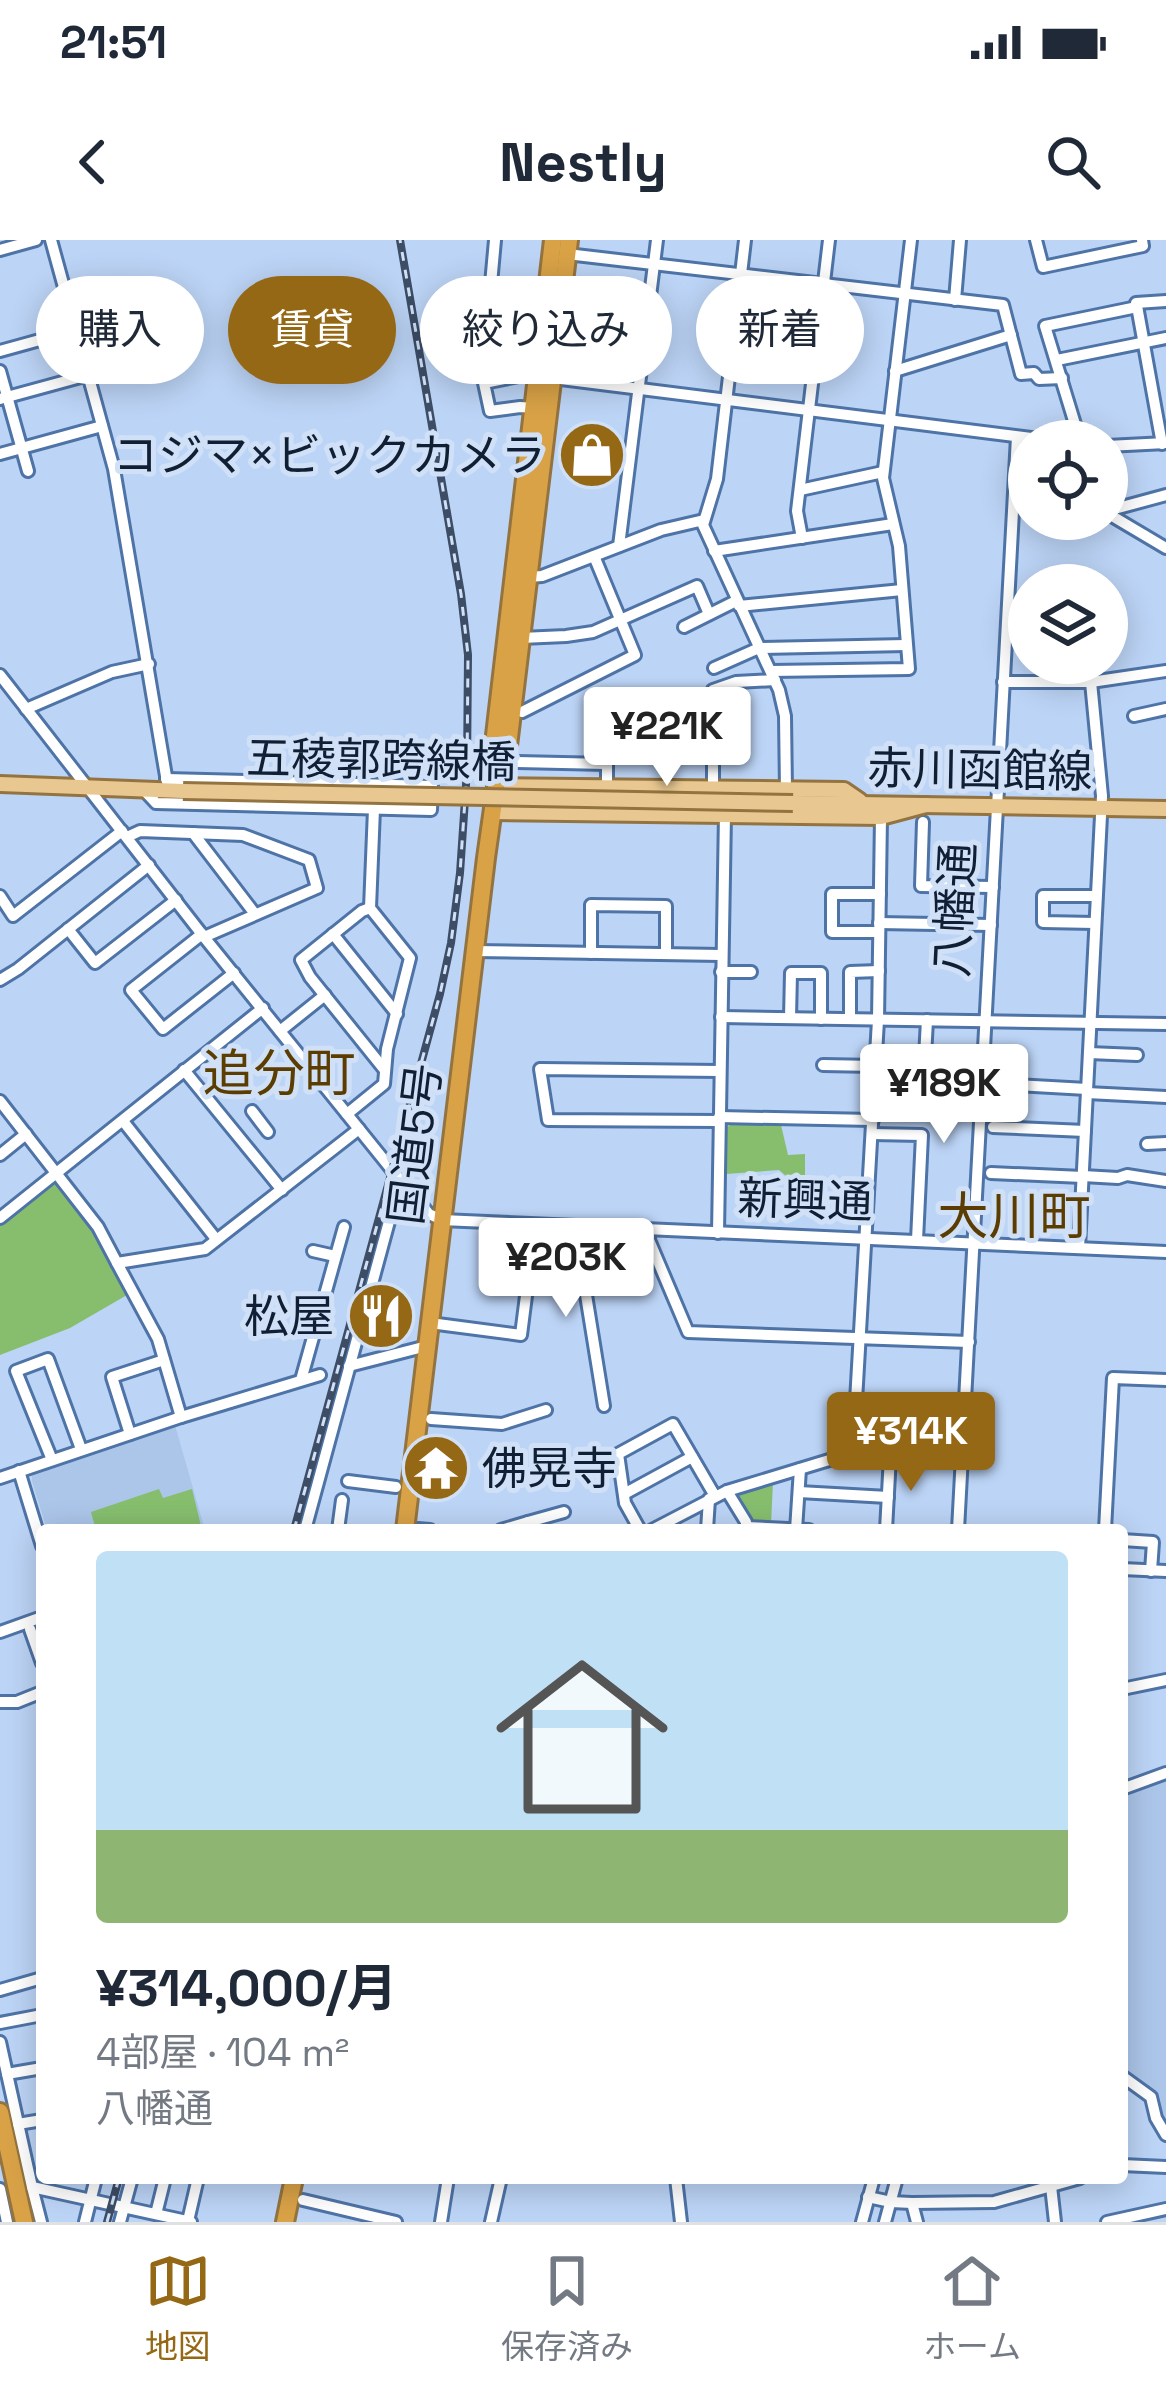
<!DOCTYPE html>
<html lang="ja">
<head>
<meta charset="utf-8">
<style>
  body { margin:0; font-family:"Space Grotesk","Noto Sans JP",sans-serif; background:#f2f2f3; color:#1f2937; height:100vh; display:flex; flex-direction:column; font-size:45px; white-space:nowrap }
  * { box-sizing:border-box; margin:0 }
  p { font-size:39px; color:#747a83 }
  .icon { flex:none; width:66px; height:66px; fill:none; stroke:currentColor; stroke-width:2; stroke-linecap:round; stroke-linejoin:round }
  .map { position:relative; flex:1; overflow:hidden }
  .side { position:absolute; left:36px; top:1284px; width:1092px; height:660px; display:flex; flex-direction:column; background:#fff; border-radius:12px; box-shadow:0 6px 30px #0003 }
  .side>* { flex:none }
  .guide { position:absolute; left:36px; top:36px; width:1095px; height:108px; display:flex; gap:24px }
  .tools { position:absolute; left:1008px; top:180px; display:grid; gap:24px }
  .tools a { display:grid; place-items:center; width:120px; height:120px; border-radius:50%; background:#fff; box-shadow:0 6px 30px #0003; font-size:60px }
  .price { position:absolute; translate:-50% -102px; padding:0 27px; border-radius:12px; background:#fff; color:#222; font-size:39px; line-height:78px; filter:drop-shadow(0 3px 6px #0008) }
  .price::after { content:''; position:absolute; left:50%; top:72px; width:36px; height:27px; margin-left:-18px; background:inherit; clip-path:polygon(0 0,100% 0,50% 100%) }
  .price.active { background:#956815; color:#fff }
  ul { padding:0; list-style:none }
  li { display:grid; align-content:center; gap:24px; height:636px; padding:0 60px }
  li span { display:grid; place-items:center; height:372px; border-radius:12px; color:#555 }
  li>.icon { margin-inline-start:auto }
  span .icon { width:216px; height:216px; fill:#fffc; stroke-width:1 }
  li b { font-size:51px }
  .chip { padding:0 42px; border-radius:54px; background:#fff; box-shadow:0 6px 30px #0003; font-size:42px; line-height:108px }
  .chip.active { background:#956815; color:#fff }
  .status { display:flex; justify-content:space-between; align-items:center; height:84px; padding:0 60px; background:#fff; direction:ltr }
  .status svg { height:33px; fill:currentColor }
  header { display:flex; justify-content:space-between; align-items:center; height:156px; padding:0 60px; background:#fff; font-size:54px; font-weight:800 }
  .dock { display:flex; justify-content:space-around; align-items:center; height:168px; border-top:3px solid #e0e1e3; background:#fff; font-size:33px; color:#747a83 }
  .dock a { display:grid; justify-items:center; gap:6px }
  .dock .active { color:#956815 }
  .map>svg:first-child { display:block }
  .built { fill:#acc6ea }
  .green { fill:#86be6e }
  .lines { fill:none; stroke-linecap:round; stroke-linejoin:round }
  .minor-casing { stroke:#4e73a6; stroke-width:16 }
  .major-casing { stroke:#937440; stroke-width:20 }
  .highway-casing { stroke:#937440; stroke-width:22 }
  .minor { stroke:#fff; stroke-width:10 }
  .major { stroke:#e8c791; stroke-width:14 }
  .highway { stroke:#d9a247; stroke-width:16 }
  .rail-casing { stroke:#3c4d65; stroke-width:8 }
  .rail { stroke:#d0e0f7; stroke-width:3; stroke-dasharray:9; stroke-linecap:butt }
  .major-bridge-casing { stroke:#937440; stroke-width:20; stroke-linecap:butt }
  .major-bridge { stroke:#e8c791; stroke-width:14 }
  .labels { text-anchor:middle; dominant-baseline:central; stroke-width:10; stroke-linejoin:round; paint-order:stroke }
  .poi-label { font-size:45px; fill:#101f33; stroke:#d0e0f7; text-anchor:end }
  .street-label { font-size:45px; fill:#101f33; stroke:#d0e0f7 }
  .quarter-label { font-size:51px; fill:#5b3d01; stroke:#d0e0f7 }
</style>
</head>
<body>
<div class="status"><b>21:51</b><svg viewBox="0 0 49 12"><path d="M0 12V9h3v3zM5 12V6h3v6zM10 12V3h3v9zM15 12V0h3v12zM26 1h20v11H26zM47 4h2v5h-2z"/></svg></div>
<header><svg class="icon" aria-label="back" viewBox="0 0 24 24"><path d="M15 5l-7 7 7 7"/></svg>Nestly<svg class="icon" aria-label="search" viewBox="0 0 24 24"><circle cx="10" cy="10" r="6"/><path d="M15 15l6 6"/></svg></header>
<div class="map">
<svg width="1166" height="1982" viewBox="0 0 1166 1982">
  <rect width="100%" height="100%" fill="#bcd4f6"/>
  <g class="built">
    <polygon points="175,1185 205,1290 47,1290 32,1241 32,1234"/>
    <polygon points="1166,1541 1166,1888 1160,1878 1156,1859 1122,1833 1122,1559 1141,1549"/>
  </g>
  <g class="green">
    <polygon points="731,884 781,885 788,915 805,914 805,942 793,942 779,930 726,934 726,888"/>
    <polygon points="55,944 60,944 94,992 127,1055 70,1088 0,1115 0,986"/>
    <polygon points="773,1242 771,1284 753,1281 738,1259 741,1252"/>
    <polygon points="159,1249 163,1258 192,1249 202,1290 96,1290 91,1272"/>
  </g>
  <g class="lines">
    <defs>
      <g id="minor">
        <polyline points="51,0 114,229 167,542"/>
        <polyline points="495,0 491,44 547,49"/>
        <polyline points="745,0 717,239 703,285 779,450 785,476 786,550"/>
        <polyline points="1036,0 1043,27 1143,6 1142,0"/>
        <polyline points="0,10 36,0"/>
        <polyline points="567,14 1003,65 1021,134 1034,133 1039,139 1062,138"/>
        <polyline points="955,60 960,0"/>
        <polyline points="1136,63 1166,61"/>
        <polyline points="1137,66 1162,204"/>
        <polyline points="0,111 76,90"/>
        <polyline points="1057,120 1166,98"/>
        <polyline points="0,131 28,231"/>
        <polyline points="895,131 1011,95"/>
        <polyline points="0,159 88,135"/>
        <polyline points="534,168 520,167 490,171 484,143 524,135 537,136 1055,201"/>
        <polyline points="1078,194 1045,86 1137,67"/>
        <polyline points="1107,206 1166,203"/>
        <polyline points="0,214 102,186"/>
        <polyline points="800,250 883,232"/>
        <polyline points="1107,271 1166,255"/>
        <polyline points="1107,273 1166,308"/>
        <polyline points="802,298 797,271 829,0"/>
        <polyline points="619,306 657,0"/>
        <polyline points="714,311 893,284"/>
        <polyline points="528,337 542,336 661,290 704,280"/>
        <polyline points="739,366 902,350"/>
        <polyline points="684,387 736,361"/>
        <polyline points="521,398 566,396 593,392 697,346 709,374"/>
        <polyline points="714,428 759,408 906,405"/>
        <polyline points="771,431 909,429 899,306 883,238 911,0"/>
        <polyline points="0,435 204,697 392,930 429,974 442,980 1166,1012"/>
        <polyline points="1003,442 1091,442 1166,431"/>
        <polyline points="607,462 607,548"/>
        <polyline points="26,469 112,432 149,424"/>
        <polyline points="522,472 635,415 594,316"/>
        <polyline points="1134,476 1166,469"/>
        <polyline points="517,522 607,524"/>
        <polyline points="713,549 713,450 736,442 775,440"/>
        <polyline points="144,550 156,563 431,570 432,546 166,539"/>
        <polyline points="923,582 921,646 993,647"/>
        <polyline points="193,593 255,674"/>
        <polyline points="127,597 140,591 243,595 309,620 317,648 204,697"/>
        <polyline points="0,656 13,676 122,591"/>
        <polyline points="370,668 362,671 301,720 310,737 384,829"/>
        <polyline points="879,683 991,685"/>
        <polyline points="1095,683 1043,682 1043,656 1096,656"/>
        <polyline points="68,689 95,723 176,660"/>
        <polyline points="879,692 832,692 832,654 880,654"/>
        <polyline points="202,694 131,750 163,789 234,733"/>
        <polyline points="333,694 397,774"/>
        <polyline points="475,711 721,715"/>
        <polyline points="591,713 591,665 666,666 666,714"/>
        <polyline points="721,732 751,732"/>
        <polyline points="0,740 18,729 149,625"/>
        <polyline points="721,777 1166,784"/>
        <polyline points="790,778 791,733 821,733 821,779"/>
        <polyline points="850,779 850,732 879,731"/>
        <polyline points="280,791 325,755"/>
        <polyline points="1089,813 1137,815"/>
        <polyline points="823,825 875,826"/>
        <polyline points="184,830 282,950"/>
        <polyline points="996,844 1087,849"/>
        <polyline points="874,852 923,854 927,780"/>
        <polyline points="1087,853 1166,857"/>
        <polyline points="923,854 968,855"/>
        <polyline points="0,861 98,987 117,1023 205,1009 359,889"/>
        <polyline points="252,871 268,892"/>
        <polyline points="347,874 384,844 387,809 410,718 370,668 374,569"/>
        <polyline points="719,877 873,880"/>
        <polyline points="123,881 216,999"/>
        <polyline points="719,881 548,880 540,829 720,831"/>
        <polyline points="993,887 1085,891"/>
        <polyline points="872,894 922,895 917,1000"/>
        <polyline points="1147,904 1166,903"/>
        <polyline points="0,915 26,894"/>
        <polyline points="991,933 1083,937"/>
        <polyline points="1083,936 1118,938 1127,935 1166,941"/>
        <polyline points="0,978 263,768"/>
        <polyline points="575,987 604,1166"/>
        <polyline points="649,991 649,1000 688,1092 969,1102"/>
        <polyline points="718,993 725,574"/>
        <polyline points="1079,1008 1102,556 1091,442"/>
        <polyline points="313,1011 335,1016"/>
        <polyline points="117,1023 158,1099 181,1177"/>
        <polyline points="430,1083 521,1095 534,993"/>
        <polyline points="349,1126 427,1106"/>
        <polyline points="301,1140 344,987"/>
        <polyline points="431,1179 502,1184 546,1170"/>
        <polyline points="130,1194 112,1137 164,1120"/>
        <polyline points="853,1213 878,780 881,577"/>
        <polyline points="52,1220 16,1131 48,1119 81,1209"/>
        <polyline points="19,1231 42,1306"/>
        <polyline points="0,1238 181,1177 320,1135"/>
        <polyline points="348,1241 396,1247"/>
        <polyline points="727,1251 746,1282 746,1290"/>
        <polyline points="799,1252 888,1257"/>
        <polyline points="624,1254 692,1217"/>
        <polyline points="528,1282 564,1272"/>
        <polyline points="746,1287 809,1290"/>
        <polyline points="418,1289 430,1290"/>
        <polyline points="305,1290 400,941"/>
        <polyline points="338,1290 342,1260"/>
        <polyline points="501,1290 528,1282 530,1290"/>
        <polyline points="640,1290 625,1263 618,1214 673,1184 715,1256"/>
        <polyline points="652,1290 727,1251 849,1214 962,1220"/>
        <polyline points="707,1290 709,1259"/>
        <polyline points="796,1290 800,1229"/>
        <polyline points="886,1290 890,1216"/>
        <polyline points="958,1290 1017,197"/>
        <polyline points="1105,1290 1113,1138 1166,1140"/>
        <polyline points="1122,1300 1153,1302 1151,1331"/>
        <polyline points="1122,1329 1166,1331"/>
        <polyline points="30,1389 42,1423"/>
        <polyline points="0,1392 42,1377"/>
        <polyline points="1122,1449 1166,1440"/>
        <polyline points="0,1462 17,1462 42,1452"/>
        <polyline points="1122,1549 1166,1533"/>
        <polyline points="0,1750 42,1738"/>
        <polyline points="0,1783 42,1775"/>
        <polyline points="0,1802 32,1947 191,1982"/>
        <polyline points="7,1834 42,1828"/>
        <polyline points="1122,1836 1151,1857 1156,1878 1166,1895"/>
        <polyline points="18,1884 42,1880"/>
        <polyline points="1122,1925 1166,1927"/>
        <polyline points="676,1938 681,1982"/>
        <polyline points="1051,1946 1055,1982"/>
        <polyline points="32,1947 41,1982"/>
        <polyline points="0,1949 7,1982"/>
        <polyline points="868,1957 891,1962 912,1963 994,1962 1080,1938"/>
        <polyline points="303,1960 396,1982"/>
        <polyline points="912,1963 917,1982"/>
        <polyline points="156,1974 165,1938"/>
        <polyline points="188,1981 198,1938"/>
        <polyline points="85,1982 96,1938"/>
        <polyline points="120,1982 132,1938"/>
        <polyline points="441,1982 448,1938"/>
        <polyline points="491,1982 501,1938"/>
        <polyline points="862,1982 874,1938"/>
        <polyline points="885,1982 897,1938"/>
        <polyline points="1107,1982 1166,1969"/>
      </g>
      <g id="major">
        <polyline points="0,544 183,551"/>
        <polyline points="496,546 844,550 860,561"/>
        <polyline points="793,563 1166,569"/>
        <polyline points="493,572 881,577 926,565"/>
      </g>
      <g id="highway">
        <polyline points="499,526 494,504 553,0"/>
        <polyline points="405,1290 486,618 499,526 508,506 569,0"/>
        <polyline points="0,1872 24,1982"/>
        <polyline points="285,1982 294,1938"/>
      </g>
    </defs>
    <use href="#minor" class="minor-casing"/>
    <use href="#major" class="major-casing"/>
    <use href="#highway" class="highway-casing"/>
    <use href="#minor" class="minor"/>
    <use href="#major" class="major"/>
    <use href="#highway" class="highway"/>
    <defs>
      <g id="rail">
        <polyline points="294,1290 440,754 451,703 460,633 467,530 468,415 461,354 400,0"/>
        <polyline points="107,1982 119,1938"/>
      </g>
    </defs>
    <use href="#rail" class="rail-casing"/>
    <use href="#rail" class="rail"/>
    <defs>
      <polyline id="major-bridge" points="183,551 793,563"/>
    </defs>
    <use href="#major-bridge" class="major-bridge-casing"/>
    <use href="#major-bridge" class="major-bridge"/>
  </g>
  <defs>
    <symbol id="shop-disc" viewBox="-11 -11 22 22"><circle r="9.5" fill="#956815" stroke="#d0e0f7"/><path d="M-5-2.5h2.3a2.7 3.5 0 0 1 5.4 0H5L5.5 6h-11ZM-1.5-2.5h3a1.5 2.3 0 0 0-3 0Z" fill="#fff"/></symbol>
    <symbol id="restaurant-disc" viewBox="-11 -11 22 22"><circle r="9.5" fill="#956815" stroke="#d0e0f7"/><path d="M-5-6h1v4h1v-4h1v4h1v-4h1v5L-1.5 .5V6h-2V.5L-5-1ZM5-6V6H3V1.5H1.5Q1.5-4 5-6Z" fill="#fff"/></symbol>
    <symbol id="temple-disc" viewBox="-11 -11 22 22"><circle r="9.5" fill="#956815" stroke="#d0e0f7"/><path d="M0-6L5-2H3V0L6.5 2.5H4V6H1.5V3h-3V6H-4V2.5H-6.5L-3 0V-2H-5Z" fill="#fff"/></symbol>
  </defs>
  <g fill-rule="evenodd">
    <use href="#shop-disc" x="554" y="177" width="76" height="76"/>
    <use href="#restaurant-disc" x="343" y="1038" width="76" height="76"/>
    <use href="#temple-disc" x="398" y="1190" width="76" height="76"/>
  </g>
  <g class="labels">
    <g class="poi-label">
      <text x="546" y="215">コジマ×ビックカメラ</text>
      <text x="334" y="1076">松屋</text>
      <text x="482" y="1228" text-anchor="start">佛晃寺</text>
    </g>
    <g class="street-label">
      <text transform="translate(381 520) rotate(1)">五稜郭跨線橋</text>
      <text transform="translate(980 530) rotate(1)">赤川函館線</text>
      <text transform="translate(955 670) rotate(-87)">八幡通</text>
      <text transform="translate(415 904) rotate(-83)">国道5号</text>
      <text transform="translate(805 960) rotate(2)">新興通</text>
    </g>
    <g class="quarter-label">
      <text x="279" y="833">追分町</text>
      <text x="1014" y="976">大川町</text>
    </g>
  </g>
</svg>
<div class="tools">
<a><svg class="icon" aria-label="locate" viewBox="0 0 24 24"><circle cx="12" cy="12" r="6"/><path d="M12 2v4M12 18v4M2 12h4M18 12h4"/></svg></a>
<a><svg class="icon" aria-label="layers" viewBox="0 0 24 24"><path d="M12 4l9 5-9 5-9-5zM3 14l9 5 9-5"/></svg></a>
</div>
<b class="price" style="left:667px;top:549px">¥221K</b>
<b class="price" style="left:944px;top:906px">¥189K</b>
<b class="price" style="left:566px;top:1080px">¥203K</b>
<b class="price active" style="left:911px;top:1254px">¥314K</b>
<div class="guide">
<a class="chip">購入</a>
<a class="chip active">賃貸</a>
<a class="chip">絞り込み</a>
<a class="chip">新着</a>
</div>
<section class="side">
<ul>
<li><span style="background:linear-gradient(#bfe0f5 75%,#8fb573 0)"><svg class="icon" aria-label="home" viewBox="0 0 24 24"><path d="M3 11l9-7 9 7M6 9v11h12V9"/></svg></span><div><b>¥314,000/月</b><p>4部屋 · 104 m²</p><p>八幡通</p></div></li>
</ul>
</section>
</div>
<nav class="dock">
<a class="active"><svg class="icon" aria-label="map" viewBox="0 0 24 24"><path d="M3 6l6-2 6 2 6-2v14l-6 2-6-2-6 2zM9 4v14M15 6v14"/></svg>地図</a>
<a><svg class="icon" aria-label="saved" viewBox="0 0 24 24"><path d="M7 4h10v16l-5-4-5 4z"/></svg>保存済み</a>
<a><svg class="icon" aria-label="home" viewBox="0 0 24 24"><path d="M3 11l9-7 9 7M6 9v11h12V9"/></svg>ホーム</a>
</nav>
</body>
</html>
